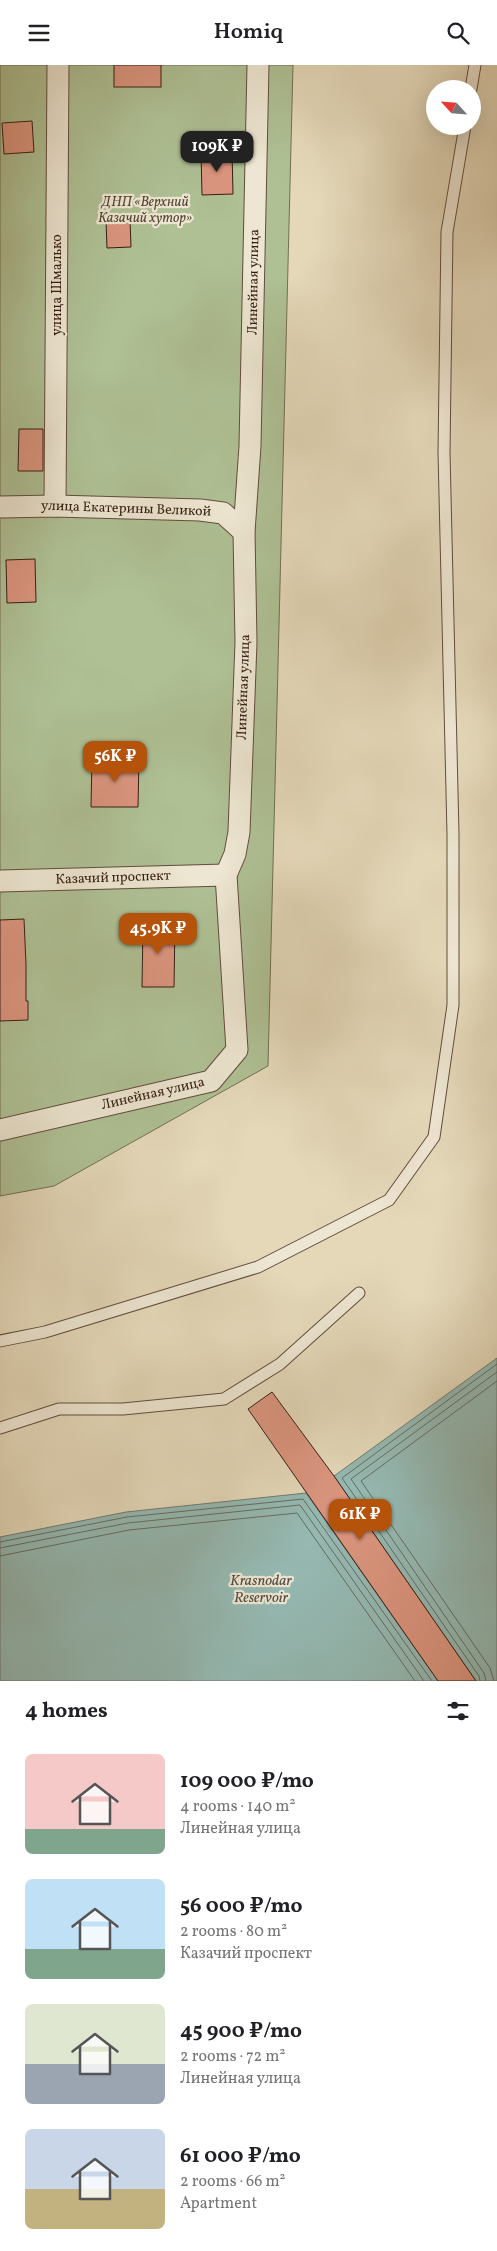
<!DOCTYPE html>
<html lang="en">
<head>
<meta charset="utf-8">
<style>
  body { margin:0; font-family:Vollkorn,serif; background:#f6f6f6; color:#202124; height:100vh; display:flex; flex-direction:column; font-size:19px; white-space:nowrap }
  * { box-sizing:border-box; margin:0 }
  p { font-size:16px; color:#757577 }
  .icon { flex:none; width:28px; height:28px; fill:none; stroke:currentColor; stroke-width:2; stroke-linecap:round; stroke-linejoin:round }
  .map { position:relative; height:1616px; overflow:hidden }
  .panel { display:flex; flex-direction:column; background:#fff; flex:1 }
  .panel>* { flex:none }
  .needle { width:32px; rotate:296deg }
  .tools { position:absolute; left:426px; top:15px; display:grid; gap:10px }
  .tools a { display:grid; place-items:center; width:55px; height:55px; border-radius:50%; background:#fff; box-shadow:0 5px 20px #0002; font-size:25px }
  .price { position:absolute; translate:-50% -42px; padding:0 11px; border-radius:10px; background:#b45309; color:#fff; font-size:16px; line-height:32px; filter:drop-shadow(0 1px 2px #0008) }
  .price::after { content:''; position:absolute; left:50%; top:30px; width:15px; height:11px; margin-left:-8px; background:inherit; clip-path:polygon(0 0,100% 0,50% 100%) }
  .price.on { background:#222; color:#fff }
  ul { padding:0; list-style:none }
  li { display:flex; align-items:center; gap:15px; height:125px; padding:0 25px }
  li span { display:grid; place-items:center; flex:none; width:140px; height:100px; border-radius:8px; color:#555 }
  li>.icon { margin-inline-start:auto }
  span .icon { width:60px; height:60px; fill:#fffc; stroke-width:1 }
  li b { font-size:21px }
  h2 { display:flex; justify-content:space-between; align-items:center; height:60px; padding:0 25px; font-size:21px }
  header { display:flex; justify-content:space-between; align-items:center; height:65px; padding:0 25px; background:#fff; font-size:22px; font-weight:600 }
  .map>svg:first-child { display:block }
  .green { fill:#aec094; stroke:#726f54 }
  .water { fill:#95b9b2; stroke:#6f7b72 }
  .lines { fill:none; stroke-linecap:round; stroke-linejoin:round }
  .shore { stroke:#666c62; stroke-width:1 }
  .building { fill:#db957f; stroke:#361e13 }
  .service-casing { stroke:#624c3c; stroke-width:13 }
  .minor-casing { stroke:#624c3c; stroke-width:23 }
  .service { stroke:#ede6d2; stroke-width:11 }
  .minor { stroke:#ede6d2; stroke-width:21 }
  .labels { text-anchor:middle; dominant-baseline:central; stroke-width:4.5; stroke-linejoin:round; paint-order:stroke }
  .park-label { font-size:14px; font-style:italic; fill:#544633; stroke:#ede6d2 }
  .street-label { font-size:14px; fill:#361e13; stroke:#ede6d2 }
  .water-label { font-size:15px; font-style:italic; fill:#524c43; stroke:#ede6d2 }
</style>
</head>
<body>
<header><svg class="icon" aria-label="menu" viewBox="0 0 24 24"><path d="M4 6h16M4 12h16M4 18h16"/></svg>Homiq<svg class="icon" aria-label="search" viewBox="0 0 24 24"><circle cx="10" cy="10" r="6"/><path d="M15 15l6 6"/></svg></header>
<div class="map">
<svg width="497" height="1616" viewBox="0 0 497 1616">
  <rect width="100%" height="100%" fill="#e4d8b9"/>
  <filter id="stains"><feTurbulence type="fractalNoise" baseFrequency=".004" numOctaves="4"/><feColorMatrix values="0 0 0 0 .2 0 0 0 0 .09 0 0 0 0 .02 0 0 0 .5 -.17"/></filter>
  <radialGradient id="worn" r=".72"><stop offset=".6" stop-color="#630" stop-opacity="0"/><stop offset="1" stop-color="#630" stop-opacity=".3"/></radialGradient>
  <polygon class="green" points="0,0 293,0 268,1001 54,1121 0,1131"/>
  <g class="water">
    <polygon points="497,1293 497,1616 476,1616 334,1411"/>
    <polygon points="306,1428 438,1616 0,1616 0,1472 126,1447"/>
  </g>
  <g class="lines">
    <g class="shore">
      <polyline points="0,1477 127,1452 303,1434 432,1616"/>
      <polyline points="0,1483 128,1458 300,1440 424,1616"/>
      <polyline points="0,1491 129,1465 297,1448 415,1616"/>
      <polyline points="480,1616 479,1611 342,1413 497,1299"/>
      <polyline points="486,1616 484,1608 351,1414 497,1307"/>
      <polyline points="494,1616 490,1603 361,1416 497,1316"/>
    </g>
  </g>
  <g class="building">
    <rect x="114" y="0" width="47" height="22"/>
    <polygon points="32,56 34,87 4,89 2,58"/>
    <polygon points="232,86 233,129 202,130 201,87"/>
    <polygon points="130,155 131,182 107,183 106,156"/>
    <polygon points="19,364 43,364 43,406 18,406"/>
    <polygon points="35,494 36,537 7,538 6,495"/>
    <polygon points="92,693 139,694 138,742 91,742"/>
    <polygon points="24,854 26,900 26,936 28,936 28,955 0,956 0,855"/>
    <polygon points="143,858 175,859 174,922 142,922"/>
    <polygon points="272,1327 334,1411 476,1616 438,1616 248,1344"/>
  </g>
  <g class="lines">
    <defs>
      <g id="service">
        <polyline points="471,24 475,0"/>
        <polyline points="0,1276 45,1267 258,1202 389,1135 434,1072 453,940 453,769 444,387 447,167 465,61"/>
        <polyline points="0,1363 59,1344 123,1344 224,1334 280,1299 359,1228"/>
      </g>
      <g id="minor">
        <polyline points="55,441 58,0"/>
        <polyline points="0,442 55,441 200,445 223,448 244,467"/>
        <polyline points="0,816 226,810"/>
        <polyline points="0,1065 211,1016 237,985 226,810 235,789 239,767 246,577 244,467 250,381 258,0"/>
      </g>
    </defs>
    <use href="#service" class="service-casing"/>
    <use href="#minor" class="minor-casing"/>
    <use href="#service" class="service"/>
    <use href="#minor" class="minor"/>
  </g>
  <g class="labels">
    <g class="park-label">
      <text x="145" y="137">ДНП «Верхний<tspan x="145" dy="16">Казачий хутор»</tspan></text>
    </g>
    <g class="street-label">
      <text transform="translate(254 217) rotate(-89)">Линейная улица</text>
      <text transform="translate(57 220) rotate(-90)">улица Шмалько</text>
      <text transform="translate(126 444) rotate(2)">улица Екатерины Великой</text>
      <text transform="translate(244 622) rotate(-88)">Линейная улица</text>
      <text transform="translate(113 813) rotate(-2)">Казачий проспект</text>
      <text transform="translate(153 1029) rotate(-13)">Линейная улица</text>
    </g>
    <g class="water-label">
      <text x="261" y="1516">Krasnodar<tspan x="261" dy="17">Reservoir</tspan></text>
    </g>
  </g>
  <rect width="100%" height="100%" filter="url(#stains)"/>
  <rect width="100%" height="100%" fill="url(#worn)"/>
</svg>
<div class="tools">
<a><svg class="needle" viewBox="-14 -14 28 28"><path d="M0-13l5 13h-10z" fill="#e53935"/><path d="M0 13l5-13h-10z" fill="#757577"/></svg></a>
</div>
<b class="price on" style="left:217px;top:108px">109K ₽</b>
<b class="price" style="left:115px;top:718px">56K ₽</b>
<b class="price" style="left:158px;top:890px">45.9K ₽</b>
<b class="price" style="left:360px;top:1476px">61K ₽</b>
</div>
<section class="panel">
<h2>4 homes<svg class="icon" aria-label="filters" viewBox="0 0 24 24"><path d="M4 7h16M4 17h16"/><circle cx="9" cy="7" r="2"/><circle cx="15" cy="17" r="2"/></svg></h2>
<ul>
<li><span style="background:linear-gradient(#f6c9c9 75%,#7fa58c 0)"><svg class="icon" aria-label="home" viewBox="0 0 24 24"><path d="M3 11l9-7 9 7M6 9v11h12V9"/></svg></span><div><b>109 000 ₽/mo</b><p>4 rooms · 140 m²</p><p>Линейная улица</p></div></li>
<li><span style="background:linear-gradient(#bfe0f5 70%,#7fa58c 0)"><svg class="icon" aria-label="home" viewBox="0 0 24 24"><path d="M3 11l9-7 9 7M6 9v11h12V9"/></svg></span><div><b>56 000 ₽/mo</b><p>2 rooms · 80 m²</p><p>Казачий проспект</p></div></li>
<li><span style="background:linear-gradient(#dfe7d0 60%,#9aa5b1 0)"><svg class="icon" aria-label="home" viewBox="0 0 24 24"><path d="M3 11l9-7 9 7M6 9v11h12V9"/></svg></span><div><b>45 900 ₽/mo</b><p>2 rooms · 72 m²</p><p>Линейная улица</p></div></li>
<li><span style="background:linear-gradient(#c9d6e8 60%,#c2b280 0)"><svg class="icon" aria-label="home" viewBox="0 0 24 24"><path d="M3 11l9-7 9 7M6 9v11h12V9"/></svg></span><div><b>61 000 ₽/mo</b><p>2 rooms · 66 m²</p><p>Apartment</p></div></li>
</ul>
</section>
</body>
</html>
